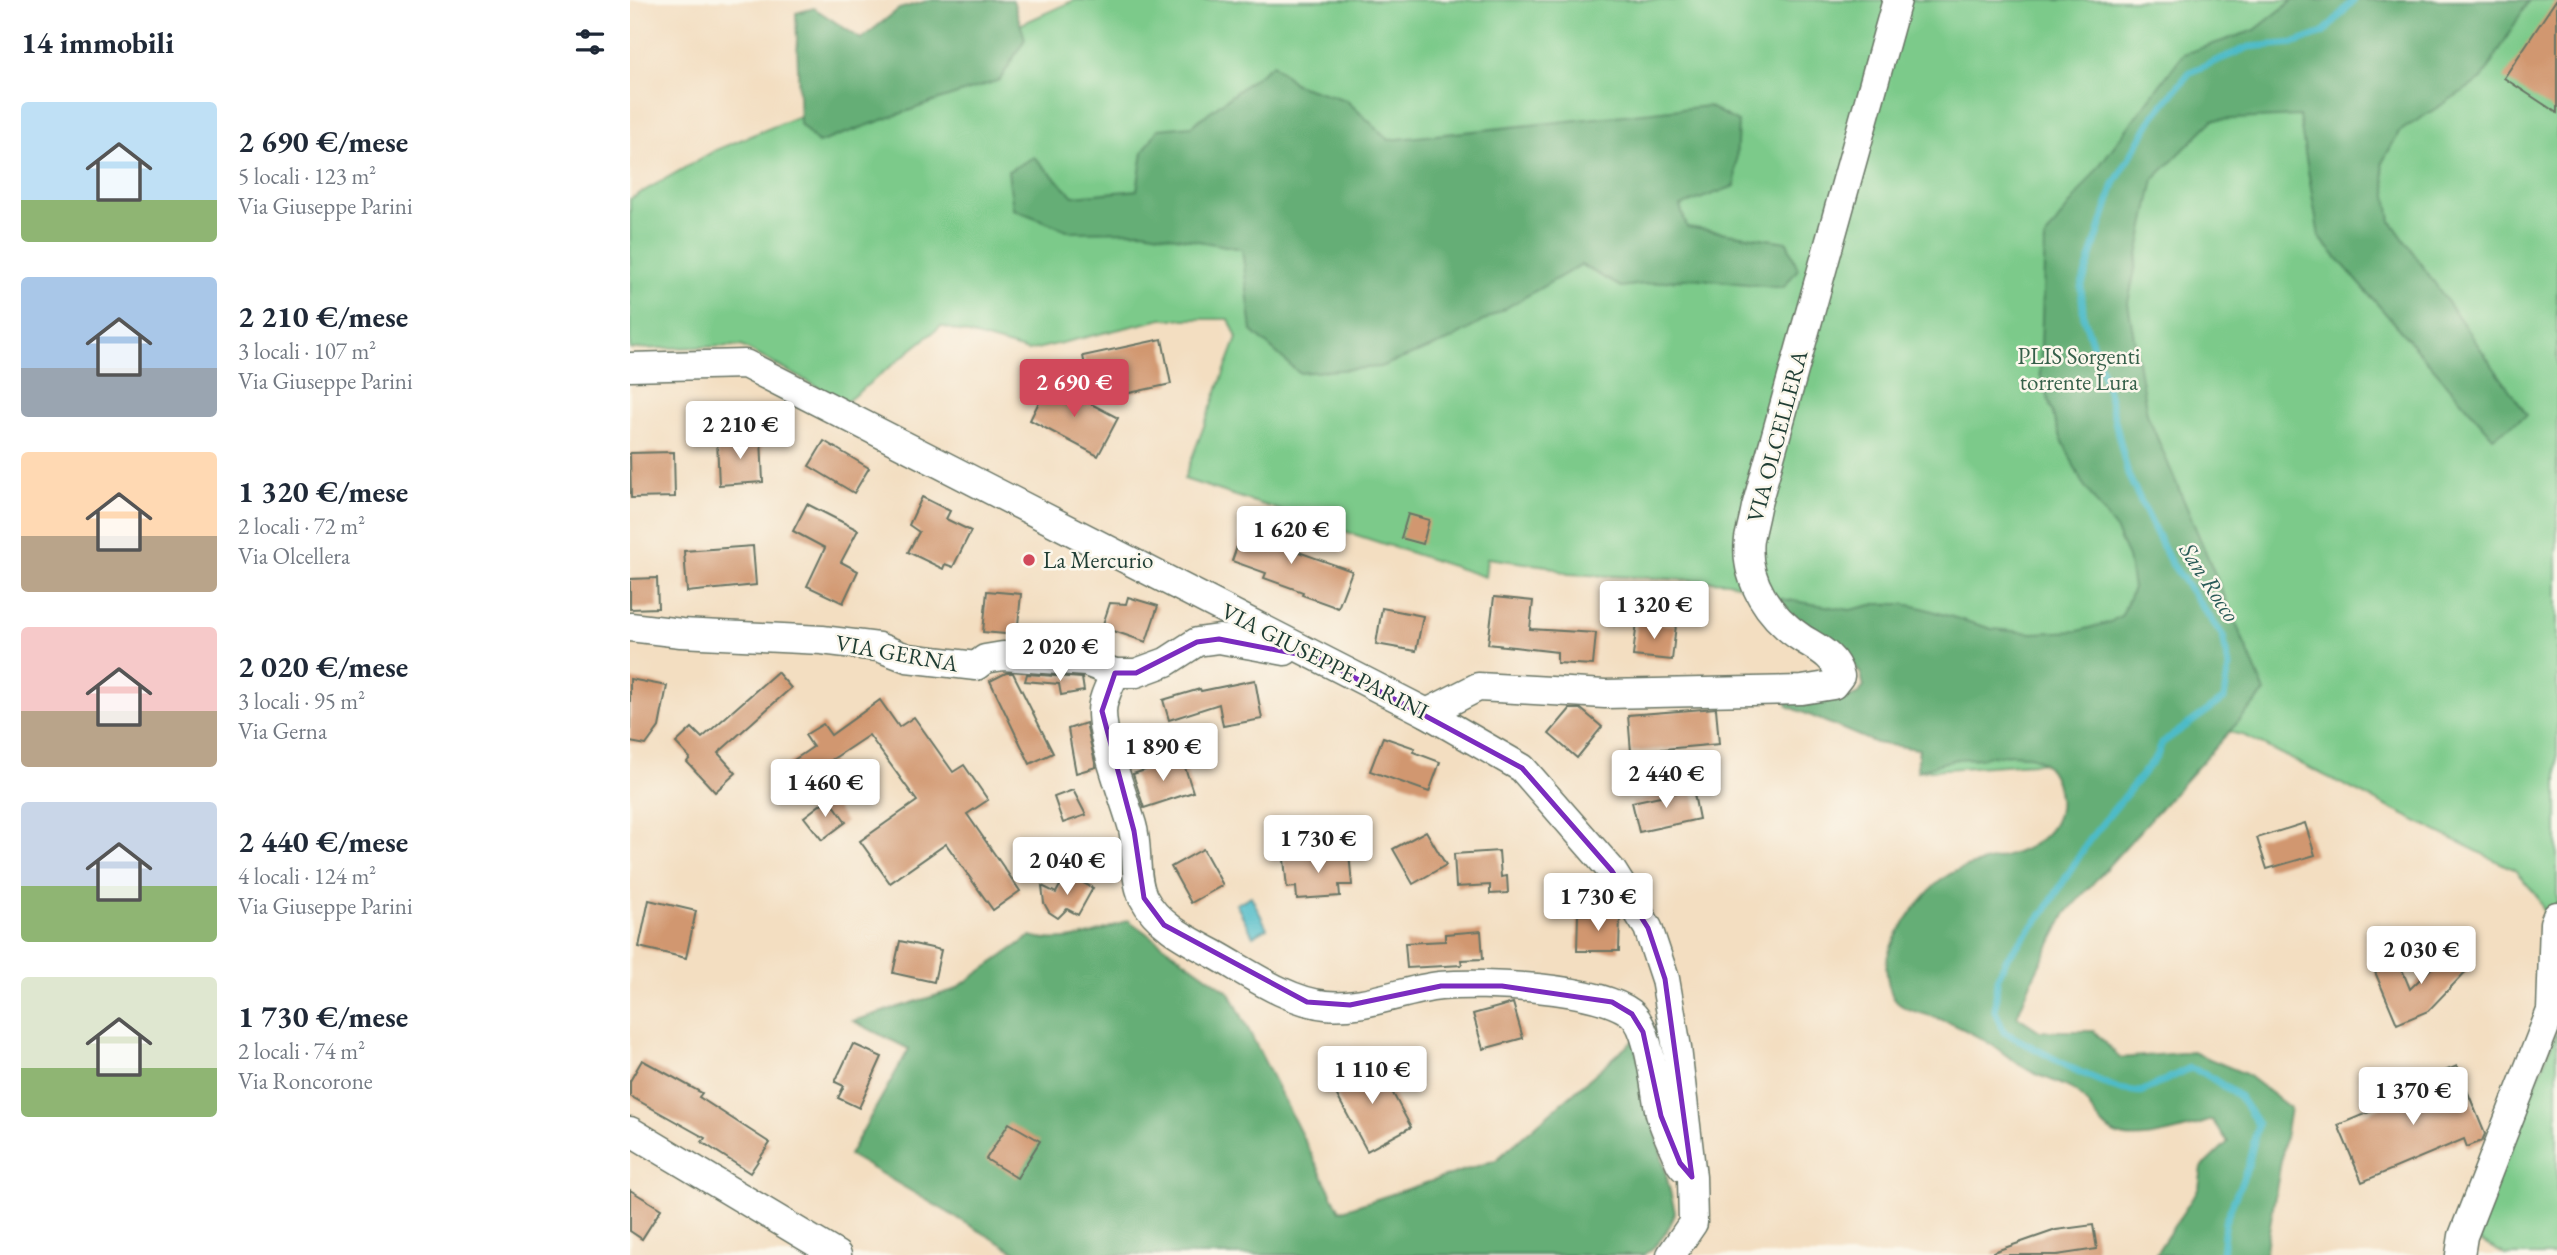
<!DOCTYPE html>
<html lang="it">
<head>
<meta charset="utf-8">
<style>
  body { margin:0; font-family:"EB Garamond",serif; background:#f6f6f7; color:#1f2937; height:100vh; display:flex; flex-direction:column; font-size:26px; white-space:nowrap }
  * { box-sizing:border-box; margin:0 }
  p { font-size:23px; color:#747a83 }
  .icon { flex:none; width:38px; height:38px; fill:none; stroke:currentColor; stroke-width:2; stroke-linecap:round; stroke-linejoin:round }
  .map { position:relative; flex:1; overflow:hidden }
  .panel { display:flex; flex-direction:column; background:#fff; width:630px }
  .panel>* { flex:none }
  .price { position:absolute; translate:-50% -60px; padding:0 16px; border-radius:7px; background:#fff; color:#222; font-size:23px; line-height:46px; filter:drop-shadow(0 2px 4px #0008) }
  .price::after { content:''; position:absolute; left:50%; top:42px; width:21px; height:16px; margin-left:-10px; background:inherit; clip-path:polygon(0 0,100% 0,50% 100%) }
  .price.active { background:#d1495b; color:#fff }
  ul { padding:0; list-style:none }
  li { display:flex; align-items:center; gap:21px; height:175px; padding:0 21px }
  li span { display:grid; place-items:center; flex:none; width:196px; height:140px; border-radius:7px; color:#555 }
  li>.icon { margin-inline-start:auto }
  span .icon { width:84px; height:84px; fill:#fffc; stroke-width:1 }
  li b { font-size:30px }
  h2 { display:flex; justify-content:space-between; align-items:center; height:84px; padding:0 21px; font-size:30px }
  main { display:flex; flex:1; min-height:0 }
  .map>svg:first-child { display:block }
  .green { fill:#7cca8a; stroke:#4e845f; stroke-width:2 }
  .forest { fill:#65ae76; stroke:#427655; stroke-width:2 }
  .water { fill:#4ebbc8; stroke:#367c7e; stroke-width:2 }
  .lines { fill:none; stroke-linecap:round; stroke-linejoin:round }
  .stream { stroke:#4ebbc8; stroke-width:7 }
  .building { fill:#d19770 }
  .minor-casing { stroke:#697565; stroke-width:31 }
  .minor { stroke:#fff; stroke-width:28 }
  .marked { fill:none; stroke:#7b2cbf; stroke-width:5; stroke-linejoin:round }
  .poi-dot { fill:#d1495b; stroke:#fbf7ec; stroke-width:2.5 }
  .labels { text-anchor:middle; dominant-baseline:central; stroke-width:5; stroke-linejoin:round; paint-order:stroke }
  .park-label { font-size:23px; fill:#36604a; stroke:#fbf7ec }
  .street-label { font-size:23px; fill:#1f3d34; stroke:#fbf7ec }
  .poi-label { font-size:23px; fill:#1f3d34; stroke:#fbf7ec; text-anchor:start }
  .water-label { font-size:24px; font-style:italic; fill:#2b5c59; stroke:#fbf7ec }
</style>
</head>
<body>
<main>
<section class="panel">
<h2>14 immobili<svg class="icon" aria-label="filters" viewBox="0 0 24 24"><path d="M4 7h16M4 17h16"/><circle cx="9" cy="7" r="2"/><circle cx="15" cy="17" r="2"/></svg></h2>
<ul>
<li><span style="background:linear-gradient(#bfe0f5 70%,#8fb573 0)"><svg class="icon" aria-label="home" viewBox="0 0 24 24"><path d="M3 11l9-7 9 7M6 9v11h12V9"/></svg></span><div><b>2 690 €/mese</b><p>5 locali · 123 m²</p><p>Via Giuseppe Parini</p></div></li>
<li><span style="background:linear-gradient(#a9c7e8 65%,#9aa5b1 0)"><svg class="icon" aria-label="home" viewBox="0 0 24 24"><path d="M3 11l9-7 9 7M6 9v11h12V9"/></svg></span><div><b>2 210 €/mese</b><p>3 locali · 107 m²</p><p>Via Giuseppe Parini</p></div></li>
<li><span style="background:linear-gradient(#ffd9b3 60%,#b9a48a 0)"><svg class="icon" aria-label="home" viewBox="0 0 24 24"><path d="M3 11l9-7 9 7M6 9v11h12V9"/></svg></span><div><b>1 320 €/mese</b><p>2 locali · 72 m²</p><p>Via Olcellera</p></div></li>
<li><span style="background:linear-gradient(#f6c9c9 60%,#b9a48a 0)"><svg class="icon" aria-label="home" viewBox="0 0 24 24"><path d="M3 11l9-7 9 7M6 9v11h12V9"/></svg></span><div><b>2 020 €/mese</b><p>3 locali · 95 m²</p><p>Via Gerna</p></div></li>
<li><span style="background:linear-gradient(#c9d6e8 60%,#8fb573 0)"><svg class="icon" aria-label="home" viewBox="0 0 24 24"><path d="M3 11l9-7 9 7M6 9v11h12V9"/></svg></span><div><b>2 440 €/mese</b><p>4 locali · 124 m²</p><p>Via Giuseppe Parini</p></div></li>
<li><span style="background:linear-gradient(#dfe7d0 65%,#8fb573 0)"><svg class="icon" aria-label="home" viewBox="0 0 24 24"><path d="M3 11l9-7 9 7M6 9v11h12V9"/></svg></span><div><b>1 730 €/mese</b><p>2 locali · 74 m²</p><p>Via Roncorone</p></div></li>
</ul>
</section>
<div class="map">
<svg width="1927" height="1255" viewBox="0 0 1927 1255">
  <rect width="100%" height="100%" fill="#fbf7ec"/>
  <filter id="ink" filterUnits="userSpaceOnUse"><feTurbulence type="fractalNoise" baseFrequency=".0143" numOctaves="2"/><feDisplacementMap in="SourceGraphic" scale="14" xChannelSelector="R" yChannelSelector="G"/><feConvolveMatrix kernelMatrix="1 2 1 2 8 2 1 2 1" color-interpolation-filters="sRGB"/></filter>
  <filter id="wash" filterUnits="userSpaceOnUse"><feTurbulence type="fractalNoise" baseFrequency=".00686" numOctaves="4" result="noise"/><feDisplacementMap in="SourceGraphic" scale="28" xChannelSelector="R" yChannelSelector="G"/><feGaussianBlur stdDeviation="1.57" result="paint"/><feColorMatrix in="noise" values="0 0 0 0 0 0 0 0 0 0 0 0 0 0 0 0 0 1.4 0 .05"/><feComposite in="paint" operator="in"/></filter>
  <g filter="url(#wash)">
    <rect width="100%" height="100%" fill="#f3dec1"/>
    <g class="green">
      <polygon points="445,0 1927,0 1927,926 1916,917 1908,897 1885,870 1615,736 1562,722 1418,762 1287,771 1289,749 1246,743 1157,705 1159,695 1216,699 1227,695 1234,687 1231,674 1219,658 1166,628 1146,598 1098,582 938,574 917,566 857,558 855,577 554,479 607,338 599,319 532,319 398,351 311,326 216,402 111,346 0,349 0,199 86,150 365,36"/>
      <polygon points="1927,1031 1927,1255 1876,1255 1842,1237"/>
    </g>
    <g class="forest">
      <polygon points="300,0 383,0 395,39 370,80 306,101 188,143 170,124 166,13 184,8 231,39 269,9"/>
      <path d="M1663,0H1899L1852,79L1769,132L1752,163L1761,221L1897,415L1863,437L1689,237L1669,116L1583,120L1524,179L1498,303L1517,414L1635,692L1436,913L1402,980L1387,1016L1410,1031H1464L1490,1058L1563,1052L1616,1074L1660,1108L1635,1255H1525L1569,1188L1572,1167L1598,1142L1582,1120C1559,1128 1508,1145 1485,1134C1467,1125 1460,1102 1445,1091C1433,1084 1418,1079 1406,1074C1388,1066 1374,1052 1357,1042C1342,1033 1326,1025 1310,1019C1296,1013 1276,1012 1266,1001C1258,992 1254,966 1258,955C1266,931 1293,893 1314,878C1344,857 1379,864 1411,839C1424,828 1431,814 1429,797C1424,748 1387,751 1349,758C1342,759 1335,758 1328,759C1315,761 1301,767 1287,771L1289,749L1246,743L1160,707L1157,705L1159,695L1216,699L1227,695L1234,687L1231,674L1219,658L1166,628L1146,598L1220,610L1246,604H1273L1289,607L1362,629L1403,633L1448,631L1480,622L1492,615L1503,588L1498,557L1485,529L1451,481L1429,433L1410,374L1415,238L1553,54L1625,30Z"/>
      <polygon points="643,64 665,84 716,100 759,140 1078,106 1108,122 1105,186 1050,206 1057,227 1157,242 1168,269 1153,288 1062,278 991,287 951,265 818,341 750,367 669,373 622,331 612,249 513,231 442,232 383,209 378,171 404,157 443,196 507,190 513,152 528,129 561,126"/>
      <path d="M498,920L600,993L710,1211L866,1160L1004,1040L1045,1212C1039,1231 1030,1245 1013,1255H391L219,1155L279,1049L223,1021L324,990L401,936C433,946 469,933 498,920Z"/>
    </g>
    <polygon class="water" points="621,896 637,928 623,936 606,904"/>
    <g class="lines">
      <polyline class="stream" points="1592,1255 1595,1222 1618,1166 1628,1124 1609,1096 1574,1073 1560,1068 1511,1092 1488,1089 1443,1069 1374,1032 1365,1011 1367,979 1377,958 1415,911 1460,839 1527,756 1532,743 1594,699 1599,667 1593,636 1540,561 1498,475 1476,383 1454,319 1451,288 1484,184 1524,116 1560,72 1619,47 1665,43 1693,33 1724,0"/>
    </g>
    <g id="blocks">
      <g class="building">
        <polygon points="1926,0 1927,0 1927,113 1874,78"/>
        <polygon points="532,339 541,384 462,401 453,356"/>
        <polygon points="419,382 488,418 468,456 400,420"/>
        <polygon points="131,438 133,482 89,485 87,440"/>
        <polygon points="194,441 239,468 224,493 179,466"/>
        <polygon points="44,452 45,497 1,498 0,453"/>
        <polygon points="292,497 320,511 316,519 341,531 323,567 315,564 313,569 278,552 289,532 279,525"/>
        <polygon points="177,504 228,530 211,562 228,571 213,603 177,586 195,548 163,531"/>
        <polygon points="778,514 799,520 793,544 771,538"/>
        <polygon points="616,521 650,533 646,544 722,571 708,608 672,595 673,592 634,578 636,573 602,561"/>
        <polygon points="123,546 126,585 57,592 54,551"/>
        <polygon points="27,578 28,608 0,609 0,579"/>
        <polygon points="357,591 391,594 387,635 353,632"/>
        <polygon points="498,597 528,606 516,642 472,627 480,603 496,604"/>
        <polygon points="864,597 903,601 900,629 966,633 963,665 927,663 927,652 858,644"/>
        <polygon points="752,608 793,616 786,651 746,644"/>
        <polygon points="1007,621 1046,625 1042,660 1003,656"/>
        <polygon points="147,672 161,688 88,753 106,773 85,792 57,762 60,758 46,743 62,728 72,738"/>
        <polygon points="376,673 383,673 423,753 400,764 360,681"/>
        <polygon points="397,674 452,678 454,691 431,695 429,684 395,681"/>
        <polygon points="0,679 37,686 29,727 16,745 0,742"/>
        <polygon points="625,680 632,719 593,726 589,704 539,720 533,700 570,689 571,691"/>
        <polygon points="250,700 269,727 284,717 323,772 334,765 358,800 337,814 390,891 363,910 316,844 260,883 230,841 287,801 239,735 200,761 208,773 177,794 158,764 183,747 175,735 193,724 201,735"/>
        <polygon points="1086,708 1089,744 1001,752 998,715"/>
        <polygon points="940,709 951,709 972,727 947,758 919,734"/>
        <polygon points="456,723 466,767 446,773 438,729"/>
        <polygon points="753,737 785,748 783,752 810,762 799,792 740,771"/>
        <polygon points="552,758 563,792 514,808 503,774"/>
        <polygon points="1063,789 1069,819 1009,832 1002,802"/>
        <polygon points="443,790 456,815 433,823 424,797"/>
        <polygon points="199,798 216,822 192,840 174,817"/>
        <polygon points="1675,823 1685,855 1637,869 1627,838"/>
        <polygon points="796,831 816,865 783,884 763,849"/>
        <polygon points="573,849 593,885 561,903 541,867"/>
        <polygon points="869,851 871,877 877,876 878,893 860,894 860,885 826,887 824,854"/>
        <polygon points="719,853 722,885 709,885 710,896 667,899 666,887 657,888 654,859"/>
        <polygon points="436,874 463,888 448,915 437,909 428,918 419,912 414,903 412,886 426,893"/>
        <polygon points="19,900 66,911 56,958 9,947"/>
        <polygon points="948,915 990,915 989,951 947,951"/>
        <polygon points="851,931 853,959 831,960 832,965 777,968 775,943 815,941 815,934"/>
        <polygon points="270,941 311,950 304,982 263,973"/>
        <polygon points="1823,947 1843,964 1798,1011 1767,1024 1745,972 1769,962 1780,989"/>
        <polygon points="883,1003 893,1038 853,1049 843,1014"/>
        <polygon points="223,1044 252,1057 229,1108 208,1098 214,1086 205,1082"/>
        <polygon points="744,1058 781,1127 737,1151 705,1092 724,1082 719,1072"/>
        <polygon points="12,1060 72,1093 69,1097 140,1143 120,1173 72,1142 75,1138 0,1096 0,1081"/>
        <polygon points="1827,1066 1855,1134 1852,1141 1837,1147 1834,1139 1732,1182 1708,1125 1811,1082 1807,1074"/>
        <polygon points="379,1123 410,1141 387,1178 356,1159"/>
        <polygon points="0,1190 31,1209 12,1239 0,1231"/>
        <polygon points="1463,1225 1467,1249 1427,1255 1363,1255 1363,1252 1426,1230"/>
      </g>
    </g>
  </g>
  <g filter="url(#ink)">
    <use href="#blocks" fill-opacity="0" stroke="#697565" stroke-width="2"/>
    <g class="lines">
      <defs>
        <g id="minor">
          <polyline points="0,367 115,364 797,713 892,768 982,871 1018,928 1035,979 1047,1048 1062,1177 1063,1223 1041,1255"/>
          <polyline points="0,627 51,633 192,640 248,647 277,658 346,666 355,659 373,656 456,662 485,673 506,673 536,662 567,642 589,639 655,651"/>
          <path d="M485,673C480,685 472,699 472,712C472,741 493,795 502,825C509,848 503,875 513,897C528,926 558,940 586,955C620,974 657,1001 696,1005C734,1009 772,990 810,986C855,982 966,987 1001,1013C1021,1029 1024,1089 1030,1114C1035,1130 1043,1147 1050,1163L1053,1167"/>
          <path d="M797,713L848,687L975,694L1172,690L1203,685L1210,676C1205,656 1189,649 1173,639C1140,618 1114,581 1119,539C1121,529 1124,518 1126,507L1267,0"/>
          <polyline points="0,1131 207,1255"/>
          <polyline points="1830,1255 1833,1236 1921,1011 1924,923 1927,916"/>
        </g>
      </defs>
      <use href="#minor" class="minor-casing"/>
      <use href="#minor" class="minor"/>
    </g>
  </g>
  <path class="marked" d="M589,639L688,658L892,768L982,871L1018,928L1035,979L1062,1177L1050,1163L1031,1116L1013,1032L1002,1014L982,1002L872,986H811L720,1005L677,1002L534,925L514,898L504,831L472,711L485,673H506L567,642Z"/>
  <circle class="poi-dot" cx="399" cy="560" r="7"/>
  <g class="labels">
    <g class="park-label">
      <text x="1449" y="356">PLIS Sorgenti<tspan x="1449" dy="26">torrente Lura</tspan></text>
    </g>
    <g class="street-label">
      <text transform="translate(1147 436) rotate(-75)">VIA OLCELLERA</text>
      <text transform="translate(267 653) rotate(10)">VIA GERNA</text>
      <text transform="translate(695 661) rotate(27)">VIA GIUSEPPE PARINI</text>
    </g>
    <g class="poi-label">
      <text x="413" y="560">La Mercurio</text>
    </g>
    <g class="water-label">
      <text transform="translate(1580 582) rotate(57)">San Rocco</text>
    </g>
  </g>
</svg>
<b class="price active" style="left:444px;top:419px">2 690 €</b>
<b class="price" style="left:110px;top:461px">2 210 €</b>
<b class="price" style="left:661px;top:566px">1 620 €</b>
<b class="price" style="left:1024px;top:641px">1 320 €</b>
<b class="price" style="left:430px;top:683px">2 020 €</b>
<b class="price" style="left:533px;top:783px">1 890 €</b>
<b class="price" style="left:1036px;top:810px">2 440 €</b>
<b class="price" style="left:195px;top:819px">1 460 €</b>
<b class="price" style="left:688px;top:875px">1 730 €</b>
<b class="price" style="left:437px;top:897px">2 040 €</b>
<b class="price" style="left:968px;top:933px">1 730 €</b>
<b class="price" style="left:1791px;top:986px">2 030 €</b>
<b class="price" style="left:742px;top:1106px">1 110 €</b>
<b class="price" style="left:1783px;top:1127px">1 370 €</b>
</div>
</main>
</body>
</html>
